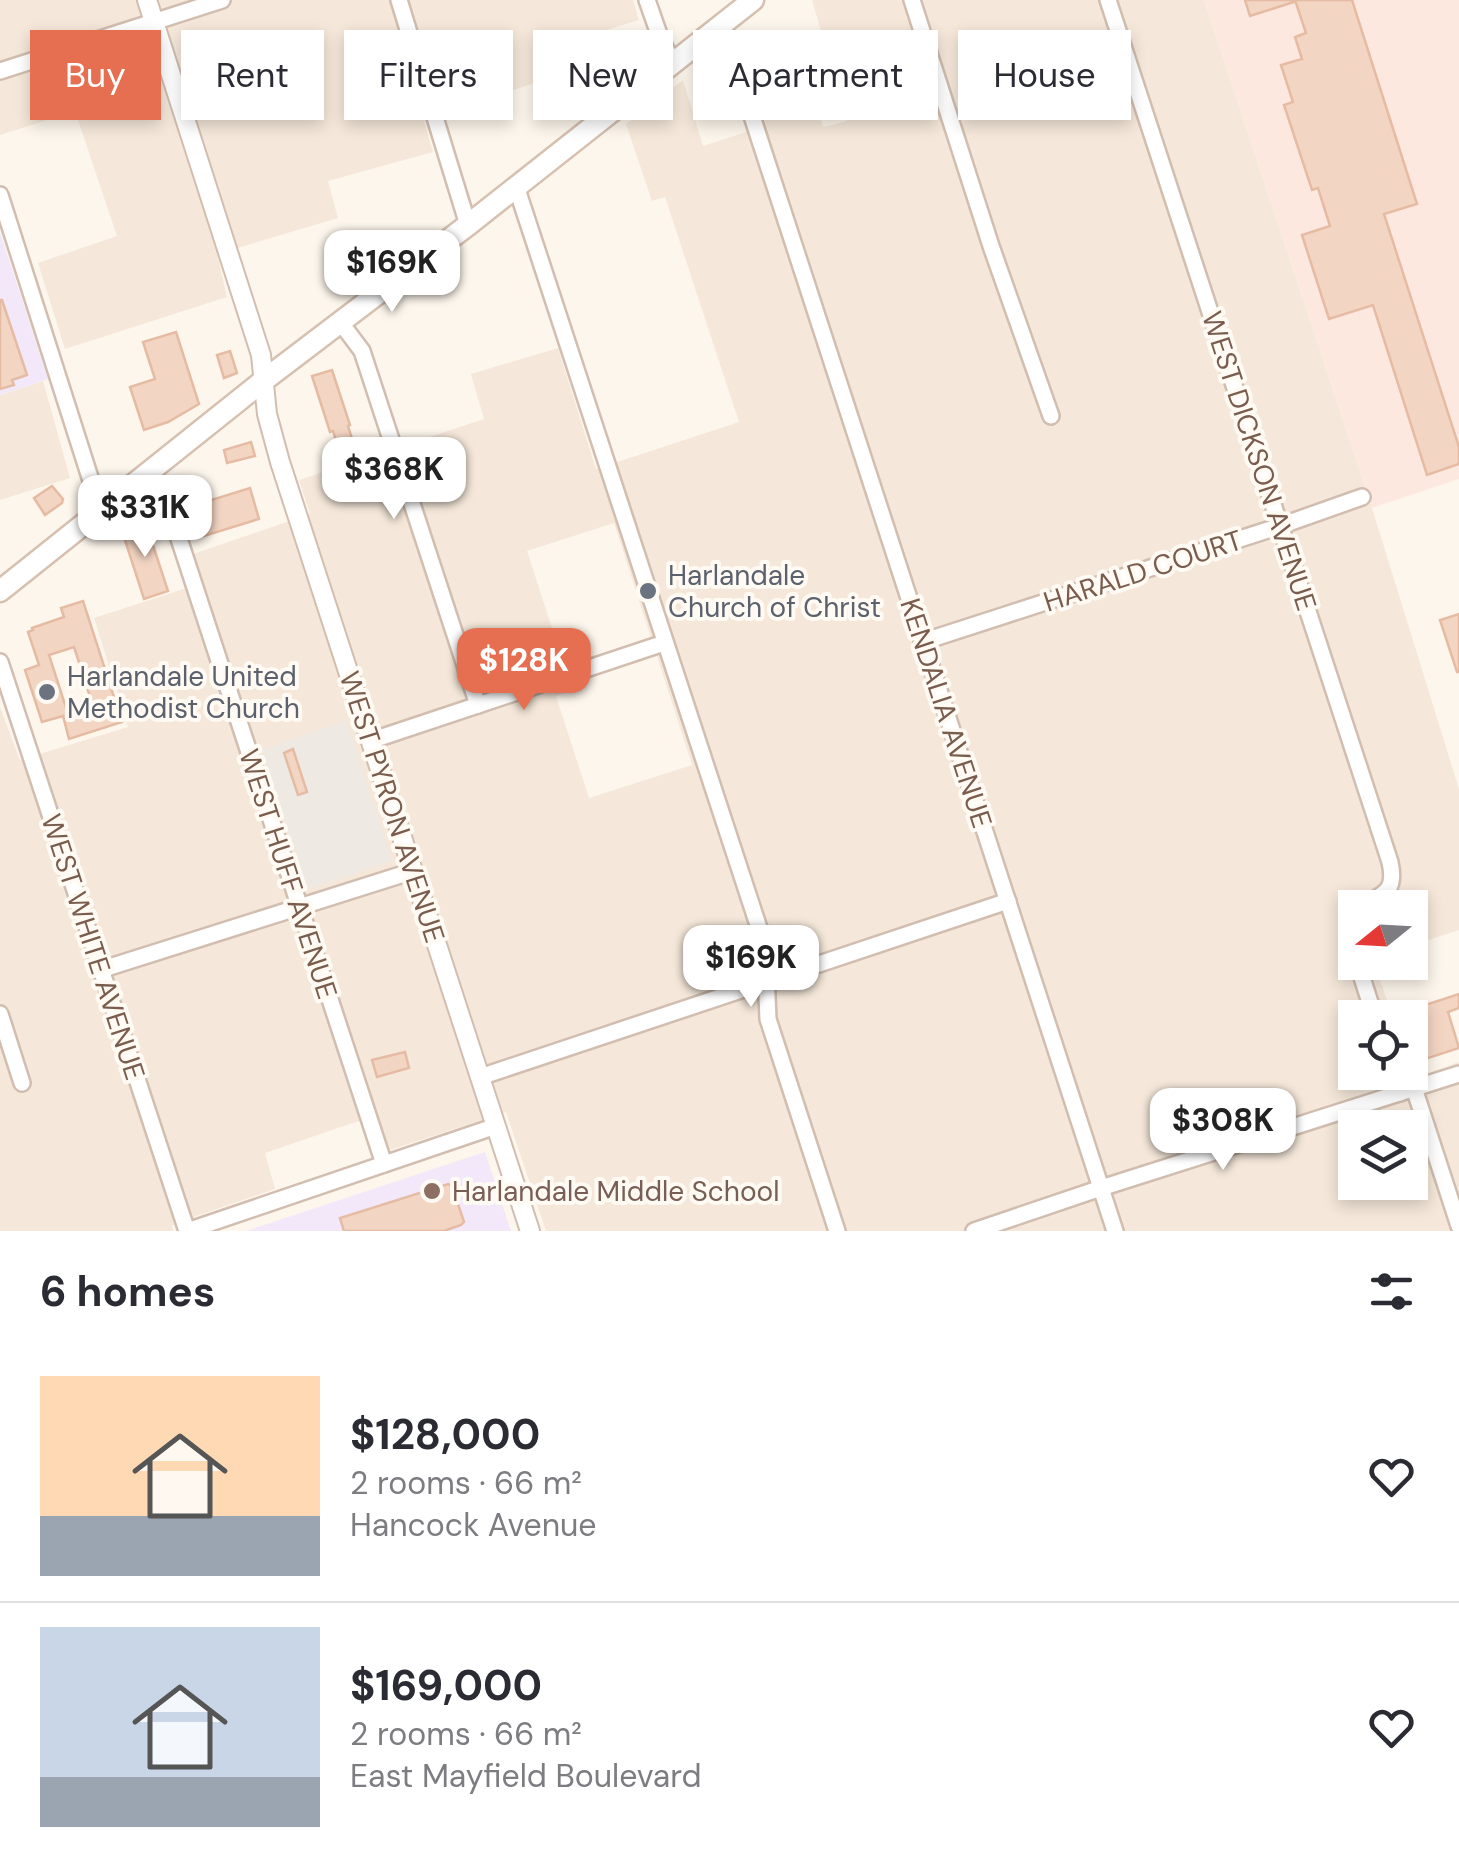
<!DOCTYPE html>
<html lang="en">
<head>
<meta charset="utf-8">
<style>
  body { margin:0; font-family:"DM Sans",sans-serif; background:#f2f2f3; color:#2b2b33; height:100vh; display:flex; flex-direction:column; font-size:38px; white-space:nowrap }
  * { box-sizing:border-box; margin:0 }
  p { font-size:32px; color:#7c7c81 }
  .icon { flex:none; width:55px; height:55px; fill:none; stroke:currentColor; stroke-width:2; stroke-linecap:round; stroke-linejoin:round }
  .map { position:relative; height:1231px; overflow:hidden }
  .sheet { display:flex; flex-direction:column; background:#fff; flex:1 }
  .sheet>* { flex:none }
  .banner { position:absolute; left:30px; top:30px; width:1400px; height:90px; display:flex; gap:20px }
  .needle { width:65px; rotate:252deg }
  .buttons { position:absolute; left:1338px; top:890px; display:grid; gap:20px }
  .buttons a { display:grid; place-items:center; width:90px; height:90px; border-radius:0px; background:#fff; box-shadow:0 5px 15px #0003; font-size:50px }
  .price { position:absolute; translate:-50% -85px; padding:0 22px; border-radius:20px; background:#fff; color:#222; font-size:32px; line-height:65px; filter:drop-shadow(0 2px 5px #0008) }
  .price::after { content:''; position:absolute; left:50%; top:60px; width:30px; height:22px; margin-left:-15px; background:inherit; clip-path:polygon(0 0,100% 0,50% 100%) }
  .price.current { background:#e76f51; color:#fff }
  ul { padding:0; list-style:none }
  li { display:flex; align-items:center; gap:30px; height:250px; padding:0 40px }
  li+li { border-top:2px solid #e1e1e2 }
  li span { display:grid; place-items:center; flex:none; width:280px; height:200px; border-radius:0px; color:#555 }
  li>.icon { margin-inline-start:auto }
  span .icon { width:120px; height:120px; fill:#fffc; stroke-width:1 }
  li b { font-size:42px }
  h2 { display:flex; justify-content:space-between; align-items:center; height:120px; padding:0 40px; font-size:42px }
  .pill { padding:0 35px; border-radius:0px; background:#fff; box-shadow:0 5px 15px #0003; font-size:35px; line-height:90px }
  .pill.current { background:#e76f51; color:#fff }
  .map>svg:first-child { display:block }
  .residential { fill:#f5e8da; fill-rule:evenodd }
  .commercial { fill:#fde8e0 }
  .industrial { fill:#efe9e4 }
  .education { fill:#f3e8fa }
  .building { fill:#f3d5c3; stroke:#e6bba3; stroke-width:2.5; fill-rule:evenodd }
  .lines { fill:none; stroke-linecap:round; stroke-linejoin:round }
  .minor-casing { stroke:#d1beb0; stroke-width:20 }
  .tertiary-casing { stroke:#d1beb0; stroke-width:22 }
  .secondary-casing { stroke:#d6c0b0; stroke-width:25 }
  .minor { stroke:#fff; stroke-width:15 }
  .tertiary { stroke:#fff; stroke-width:18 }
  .secondary { stroke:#fff; stroke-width:20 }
  .worship-dot { fill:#6b7280; stroke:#fffaf3; stroke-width:4 }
  .education-dot { fill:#8d6e63; stroke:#fffaf3; stroke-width:4 }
  .labels { text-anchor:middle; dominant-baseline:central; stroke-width:8; stroke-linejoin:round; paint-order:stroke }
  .street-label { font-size:28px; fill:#7a5c4d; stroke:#fffaf3 }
  .worship-label { font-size:28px; fill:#5b616d; stroke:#fffaf3; text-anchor:start }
  .education-label { font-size:28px; fill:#785e54; stroke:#fffaf3; text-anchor:start }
</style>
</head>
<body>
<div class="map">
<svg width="1459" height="1231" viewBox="0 0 1459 1231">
  <rect width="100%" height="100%" fill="#fdf6ec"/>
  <g class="residential">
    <polygon points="0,0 633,0 639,20 535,52 543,80 424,121 433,152 328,181 338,218 217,254 227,297 65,349 38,263 117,236 75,111 0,135"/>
    <path d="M812,0H1204L1372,508L1459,789V930L1410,946V908H1355V962L1374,963L1393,1017L1355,1018V1072H1410V1067L1414,1078L1459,1062V1231H546L506,1112L390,1150L376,1115L265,1153L275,1189L193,1217L172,1226L173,1231H0V707L20,760L128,727L94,618L202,583L193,554L310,514L299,480L484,419L471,374L558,348L596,469L739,422L665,197L652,201L626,124L683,80L703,146L746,132L766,110L816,101L823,127L847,121ZM614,523L692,765L589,798L556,696L572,690L527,551ZM1355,1128H1410V1182H1355Z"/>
    <polygon points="43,381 70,478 0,500 0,395"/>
  </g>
  <polygon class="commercial" points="1204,0 1459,0 1459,479 1372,508"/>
  <polygon class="industrial" points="346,721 392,861 308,889 262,750"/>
  <g class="education">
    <polygon points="0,232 48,379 0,395"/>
    <polygon points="485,1152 511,1231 246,1231"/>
  </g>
  <g class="building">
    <polygon points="1245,0 1293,0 1294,2 1250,16"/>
    <polygon points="1295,0 1352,0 1417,204 1384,214 1459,447 1459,464 1427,475 1373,305 1329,319 1302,235 1330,226 1318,188 1312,190 1284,105 1293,102 1281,65 1302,59 1295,37 1306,33"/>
    <polygon points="0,300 2,300 27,375 12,380 14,385 0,389"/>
    <polygon points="176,332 199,404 168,422 144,430 130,387 155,379 143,342"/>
    <polygon points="230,351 237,373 224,378 217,355"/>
    <polygon points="332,370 350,425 348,426 353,442 338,447 333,431 330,432 312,376"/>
    <polygon points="251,442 255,456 227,463 224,450"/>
    <polygon points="52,486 63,499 62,503 45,515 34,498"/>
    <polygon points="250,488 259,519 204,536 195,505"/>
    <polygon points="144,518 168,591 144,599 123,534"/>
    <path d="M83,601L122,722L69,739L63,716L42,722L25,670L39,665L28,632L33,630L32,628L64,617L61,608ZM74,647L93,706L68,714L49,655Z"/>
    <polygon points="1459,614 1459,672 1457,672 1440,620"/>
    <polygon points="293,749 307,792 298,795 284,753"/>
    <polygon points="1459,994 1459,1008 1448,1012 1459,1048 1416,1062 1410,1043 1410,1010"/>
    <polygon points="405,1052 409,1068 377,1077 372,1060"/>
    <polygon points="448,1184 452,1186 464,1222 461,1225 444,1231 344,1231 340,1218"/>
  </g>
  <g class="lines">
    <defs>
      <g id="minor">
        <polyline points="399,0 468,225"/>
        <polyline points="647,0 661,40 673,62"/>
        <polyline points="912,0 991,246 1051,416"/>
        <path d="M1108,0L1390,862C1397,894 1382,894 1359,908"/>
        <polyline points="722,24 1115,1231"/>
        <polyline points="0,71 222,0"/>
        <polyline points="516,186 759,928 766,972 768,1019 837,1231"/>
        <polyline points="0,195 101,512"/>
        <polyline points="341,323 362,351 478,705"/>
        <polyline points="151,472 167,502 384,1164"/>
        <polyline points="922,642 1280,526 1362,497"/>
        <polyline points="0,662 187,1231 496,1126"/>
        <polyline points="370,741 664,643"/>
        <path d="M1355,910C1346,925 1350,942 1355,958"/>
        <polyline points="1357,962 1375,1018"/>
        <polyline points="100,970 413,871"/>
        <polyline points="0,1014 22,1083"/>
        <polyline points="1394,1072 1400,1093"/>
        <polyline points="480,1077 1008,901"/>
        <polyline points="1414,1088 1459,1226"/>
        <polyline points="974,1231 1101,1188 1459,1074"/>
      </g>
      <polyline id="tertiary" points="147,0 261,355 267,414 280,462 530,1231"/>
      <polyline id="secondary" points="0,591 263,381 468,225 753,0"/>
    </defs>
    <use href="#minor" class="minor-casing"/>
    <use href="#tertiary" class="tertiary-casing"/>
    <use href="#secondary" class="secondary-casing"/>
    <use href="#minor" class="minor"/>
    <use href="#tertiary" class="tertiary"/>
    <use href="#secondary" class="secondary"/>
  </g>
  <g class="worship-dot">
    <circle cx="648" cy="591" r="10"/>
    <circle cx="47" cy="692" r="10"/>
  </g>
  <circle class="education-dot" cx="432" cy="1191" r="10"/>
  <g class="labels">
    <g class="street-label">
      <text transform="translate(1259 461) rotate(72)">WEST DICKSON AVENUE</text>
      <text transform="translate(1143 571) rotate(-18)">HARALD COURT</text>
      <text transform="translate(946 713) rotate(72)">KENDALIA AVENUE</text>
      <text transform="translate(392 807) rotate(72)">WEST PYRON AVENUE</text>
      <text transform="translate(288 874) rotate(72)">WEST HUFF AVENUE</text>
      <text transform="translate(93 947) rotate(72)">WEST WHITE AVENUE</text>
    </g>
    <g class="worship-label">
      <text x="668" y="575">Harlandale<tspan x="668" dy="32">Church of Christ</tspan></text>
      <text x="67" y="676">Harlandale United<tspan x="67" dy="32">Methodist Church</tspan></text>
    </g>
    <g class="education-label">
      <text x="452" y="1191">Harlandale Middle School</text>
    </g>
  </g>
</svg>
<div class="buttons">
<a><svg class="needle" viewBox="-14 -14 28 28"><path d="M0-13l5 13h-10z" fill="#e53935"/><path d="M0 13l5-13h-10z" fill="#7c7c81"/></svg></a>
<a><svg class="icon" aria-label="locate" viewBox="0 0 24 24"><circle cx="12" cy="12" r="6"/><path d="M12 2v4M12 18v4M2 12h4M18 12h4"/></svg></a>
<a><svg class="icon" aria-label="layers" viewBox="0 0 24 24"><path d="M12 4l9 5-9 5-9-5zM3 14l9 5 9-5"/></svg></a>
</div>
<b class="price" style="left:392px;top:315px">$169K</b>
<b class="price" style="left:394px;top:522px">$368K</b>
<b class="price" style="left:145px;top:560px">$331K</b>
<b class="price current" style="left:524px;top:713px">$128K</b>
<b class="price" style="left:751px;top:1010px">$169K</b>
<b class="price" style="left:1223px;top:1173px">$308K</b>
<div class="banner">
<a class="pill current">Buy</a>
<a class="pill">Rent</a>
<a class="pill">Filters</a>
<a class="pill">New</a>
<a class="pill">Apartment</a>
<a class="pill">House</a>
</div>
</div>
<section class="sheet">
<h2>6 homes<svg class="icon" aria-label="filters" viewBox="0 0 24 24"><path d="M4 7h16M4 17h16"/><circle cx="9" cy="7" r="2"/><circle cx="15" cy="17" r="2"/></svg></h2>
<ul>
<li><span style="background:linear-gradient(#ffd9b3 70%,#9aa5b1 0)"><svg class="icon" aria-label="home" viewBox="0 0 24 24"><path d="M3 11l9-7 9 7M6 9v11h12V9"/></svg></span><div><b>$128,000</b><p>2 rooms · 66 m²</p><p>Hancock Avenue</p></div><svg class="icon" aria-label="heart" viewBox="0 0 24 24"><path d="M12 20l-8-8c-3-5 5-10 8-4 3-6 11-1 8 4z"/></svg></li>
<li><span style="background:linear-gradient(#c9d6e8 75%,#9aa5b1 0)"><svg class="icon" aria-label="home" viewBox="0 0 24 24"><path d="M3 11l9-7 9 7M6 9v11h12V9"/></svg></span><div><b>$169,000</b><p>2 rooms · 66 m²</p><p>East Mayfield Boulevard</p></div><svg class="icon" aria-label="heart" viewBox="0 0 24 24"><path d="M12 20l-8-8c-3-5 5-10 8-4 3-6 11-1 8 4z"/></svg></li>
</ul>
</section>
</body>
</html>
